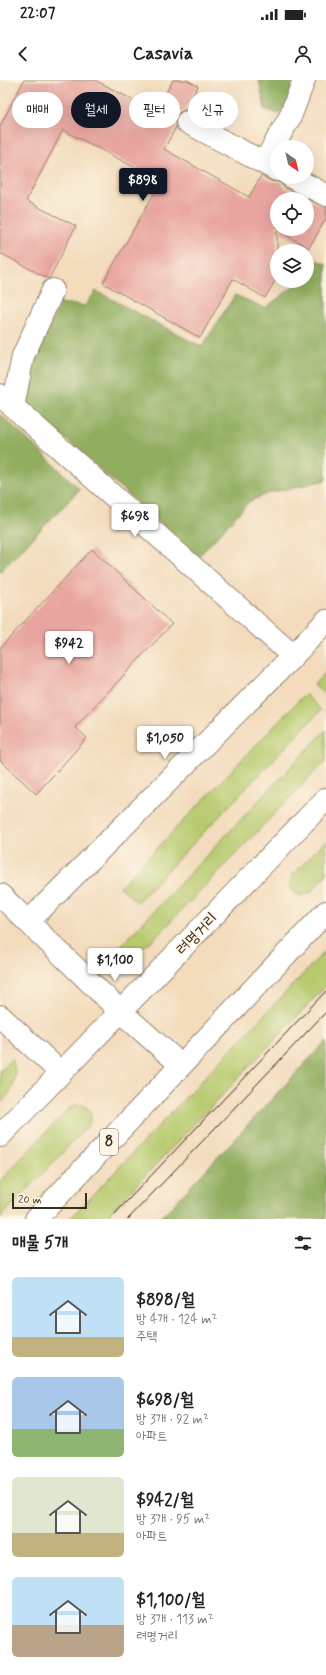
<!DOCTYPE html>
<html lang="ko">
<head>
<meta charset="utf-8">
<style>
  body { margin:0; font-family:Mynerve,"Poor Story",sans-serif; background:#f2f2f2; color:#222; height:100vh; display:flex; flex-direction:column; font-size:15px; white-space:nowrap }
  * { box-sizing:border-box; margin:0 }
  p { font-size:13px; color:#767676 }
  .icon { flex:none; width:22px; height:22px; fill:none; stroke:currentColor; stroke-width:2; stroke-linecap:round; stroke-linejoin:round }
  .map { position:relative; height:1139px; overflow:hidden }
  .side { display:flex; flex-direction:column; background:#fff; flex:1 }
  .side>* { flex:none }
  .hud { position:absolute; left:12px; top:12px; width:302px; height:36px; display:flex; gap:8px }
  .needle { width:26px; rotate:146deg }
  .controls { position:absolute; left:270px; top:60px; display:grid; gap:8px }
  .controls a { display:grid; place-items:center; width:44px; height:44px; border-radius:50%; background:#fff; box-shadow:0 4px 16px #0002; font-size:20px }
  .scale { position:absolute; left:12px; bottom:10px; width:75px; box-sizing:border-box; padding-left:4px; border:2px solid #3b2a1e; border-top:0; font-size:11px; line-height:14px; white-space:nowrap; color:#3b2a1e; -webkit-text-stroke:3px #fcf5e5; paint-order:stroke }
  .price { position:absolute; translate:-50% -34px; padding:0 9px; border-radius:4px; background:#fff; color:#222; font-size:13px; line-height:26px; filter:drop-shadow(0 1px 2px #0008) }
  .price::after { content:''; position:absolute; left:50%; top:24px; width:12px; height:9px; margin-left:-6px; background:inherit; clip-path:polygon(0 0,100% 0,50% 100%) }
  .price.active { background:#111827; color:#fff }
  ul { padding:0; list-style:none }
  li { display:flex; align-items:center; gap:12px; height:100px; padding:0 12px }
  li span { display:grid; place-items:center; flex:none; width:112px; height:80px; border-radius:6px; color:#555 }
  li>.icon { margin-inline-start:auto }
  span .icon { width:48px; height:48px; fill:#fffc; stroke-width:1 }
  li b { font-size:17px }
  h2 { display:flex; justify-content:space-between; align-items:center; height:48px; padding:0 12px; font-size:17px }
  .tag { padding:0 14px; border-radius:18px; background:#fff; box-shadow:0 4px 16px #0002; font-size:14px; line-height:36px }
  .tag.active { background:#111827; color:#fff }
  .status { display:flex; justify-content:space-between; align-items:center; height:28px; padding:0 20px; background:#fff; direction:ltr }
  .status svg { height:11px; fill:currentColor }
  header { display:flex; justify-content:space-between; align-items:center; height:52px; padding:0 12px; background:#fff; font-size:18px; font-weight:700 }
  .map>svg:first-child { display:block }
  .green { fill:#b7ca6e; stroke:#797a46 }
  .forest { fill:#91ae61; stroke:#666c40 }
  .building { fill:#e8a59f }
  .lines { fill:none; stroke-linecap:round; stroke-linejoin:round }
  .minor-casing { stroke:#97826d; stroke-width:24 }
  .highway-casing { stroke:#97826d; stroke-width:24 }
  .minor { stroke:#fff; stroke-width:22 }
  .highway { stroke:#fff; stroke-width:22 }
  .tram { stroke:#3b2a1e; stroke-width:1 }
  .labels { text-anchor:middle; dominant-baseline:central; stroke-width:3; stroke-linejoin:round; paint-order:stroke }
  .shield { fill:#fcf5e5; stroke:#75675a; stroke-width:1 }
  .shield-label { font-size:15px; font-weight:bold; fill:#3b2a1e }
  .street-label { font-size:16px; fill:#3b2a1e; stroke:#fcf5e5 }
</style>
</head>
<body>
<div class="status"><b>22:07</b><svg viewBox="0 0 49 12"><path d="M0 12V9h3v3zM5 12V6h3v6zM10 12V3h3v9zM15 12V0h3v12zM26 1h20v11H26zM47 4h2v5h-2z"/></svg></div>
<header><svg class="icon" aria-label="back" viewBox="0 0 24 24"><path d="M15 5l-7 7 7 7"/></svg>Casavia<svg class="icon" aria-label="person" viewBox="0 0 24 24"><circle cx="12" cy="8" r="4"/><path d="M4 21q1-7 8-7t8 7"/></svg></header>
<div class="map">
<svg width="326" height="1139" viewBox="0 0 326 1139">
  <rect width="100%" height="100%" fill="#fcf5e5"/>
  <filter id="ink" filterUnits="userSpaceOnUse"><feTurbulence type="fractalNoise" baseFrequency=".025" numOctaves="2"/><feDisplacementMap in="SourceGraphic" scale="8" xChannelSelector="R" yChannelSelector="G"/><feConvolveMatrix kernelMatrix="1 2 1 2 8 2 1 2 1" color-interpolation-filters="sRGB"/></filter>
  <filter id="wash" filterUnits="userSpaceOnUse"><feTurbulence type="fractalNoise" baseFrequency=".012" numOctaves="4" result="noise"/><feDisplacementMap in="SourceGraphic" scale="16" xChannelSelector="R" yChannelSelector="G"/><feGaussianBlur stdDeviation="0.9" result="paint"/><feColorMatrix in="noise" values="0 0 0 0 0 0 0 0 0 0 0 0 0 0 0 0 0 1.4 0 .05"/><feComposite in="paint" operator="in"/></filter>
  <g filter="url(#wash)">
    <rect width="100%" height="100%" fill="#f3dbbc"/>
    <g class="green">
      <polygon points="326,592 326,616 314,604"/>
      <polygon points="305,614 321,630 137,822 120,807"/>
      <path d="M326,650V680L154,859C140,870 134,875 116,871Z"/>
      <path d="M326,760V796C320,801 314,811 307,814C293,820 287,805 293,795Z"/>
      <polygon points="326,870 326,906 104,1139 70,1139"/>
      <path d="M12,978C18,999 15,1008 0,1024V990Z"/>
      <path d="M75,1025C90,1024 94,1033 88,1046L0,1138V1101L69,1028Z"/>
    </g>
    <g class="forest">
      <polygon points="259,0 292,0 290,17 279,34 265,29"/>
      <polygon points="314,179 326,184 326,400 270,413 250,421 198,477 29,326 25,316 35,280 60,223 85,226 96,211 202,267 235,215 265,228 301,201 307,201 307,190"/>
      <polygon points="0,334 80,409 0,492"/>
      <polygon points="326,961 326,1139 160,1139"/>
    </g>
    <g id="blocks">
      <g class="building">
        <polygon points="24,0 95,0 156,32 173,0 187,0 198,6 185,30 180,32 176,36 175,42 176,47 164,69 249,117 261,96 271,101 280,102 285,108 306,119 277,119 277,149 307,149 307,119 326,127 326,138 309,168 277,150 277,198 265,218 233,199 200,258 103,203 161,101 63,50 26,121 76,146 49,199 0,173 0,46"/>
        <polygon points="92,469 172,544 75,647 87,658 36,714 0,680 0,568"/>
      </g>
    </g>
  </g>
  <g filter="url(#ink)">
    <use href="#blocks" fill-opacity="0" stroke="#97826d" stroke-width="1"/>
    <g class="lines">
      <defs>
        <g id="minor">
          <polyline points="187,42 277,90"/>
          <polyline points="264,83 290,37 304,0"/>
          <polyline points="291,97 326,115"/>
          <polyline points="0,315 293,576"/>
          <polyline points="13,327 23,276 53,210"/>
          <polyline points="0,815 121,932 181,985"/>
          <polyline points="28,842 293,576 326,541"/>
          <polyline points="0,936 61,993"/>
        </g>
        <g id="highway">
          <polyline points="0,1056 326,719"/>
          <polyline points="36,1139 326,832"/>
        </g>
      </defs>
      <use href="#minor" class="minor-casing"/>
      <use href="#highway" class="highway-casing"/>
      <use href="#minor" class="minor"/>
      <use href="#highway" class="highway"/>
      <g class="tram">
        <polyline points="110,1139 326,911"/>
        <polyline points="128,1139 326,932"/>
      </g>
    </g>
  </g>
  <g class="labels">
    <rect class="shield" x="100" y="1049" width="18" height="26" rx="3"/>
    <g class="shield-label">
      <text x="109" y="1062">8</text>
    </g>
    <g class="street-label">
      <text transform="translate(197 854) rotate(-46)">려명거리</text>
    </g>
  </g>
</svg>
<div class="controls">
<a><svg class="needle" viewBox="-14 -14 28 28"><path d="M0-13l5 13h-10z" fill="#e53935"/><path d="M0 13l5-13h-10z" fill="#767676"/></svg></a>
<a><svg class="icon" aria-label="locate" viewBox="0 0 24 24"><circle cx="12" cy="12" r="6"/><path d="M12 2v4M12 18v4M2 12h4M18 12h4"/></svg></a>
<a><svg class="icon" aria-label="layers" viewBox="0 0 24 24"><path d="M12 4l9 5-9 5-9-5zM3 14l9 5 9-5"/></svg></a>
</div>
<div class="scale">20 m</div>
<b class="price active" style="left:143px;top:122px">$898</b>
<b class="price" style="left:135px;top:458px">$698</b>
<b class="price" style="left:69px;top:585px">$942</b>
<b class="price" style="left:165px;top:680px">$1,050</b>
<b class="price" style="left:115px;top:902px">$1,100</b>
<div class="hud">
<a class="tag">매매</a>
<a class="tag active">월세</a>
<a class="tag">필터</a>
<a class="tag">신규</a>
</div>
</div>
<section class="side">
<h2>매물 5개<svg class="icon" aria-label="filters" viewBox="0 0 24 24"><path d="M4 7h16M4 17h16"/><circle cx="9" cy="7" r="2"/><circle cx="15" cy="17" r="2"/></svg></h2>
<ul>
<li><span style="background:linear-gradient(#bfe0f5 75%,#c2b280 0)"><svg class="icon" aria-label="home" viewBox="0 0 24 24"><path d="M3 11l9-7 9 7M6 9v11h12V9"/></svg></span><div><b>$898/월</b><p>방 4개 · 124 m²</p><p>주택</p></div></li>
<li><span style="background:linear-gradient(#a9c7e8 65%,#8fb573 0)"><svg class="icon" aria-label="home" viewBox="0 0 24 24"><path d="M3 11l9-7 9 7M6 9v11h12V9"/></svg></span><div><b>$698/월</b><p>방 3개 · 92 m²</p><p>아파트</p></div></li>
<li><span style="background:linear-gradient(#dfe7d0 70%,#c2b280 0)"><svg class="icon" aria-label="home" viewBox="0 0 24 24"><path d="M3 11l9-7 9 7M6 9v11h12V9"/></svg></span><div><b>$942/월</b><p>방 3개 · 95 m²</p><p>아파트</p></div></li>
<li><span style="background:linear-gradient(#bfe0f5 60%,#b9a48a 0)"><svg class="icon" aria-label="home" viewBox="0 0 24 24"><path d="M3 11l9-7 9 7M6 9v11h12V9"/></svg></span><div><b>$1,100/월</b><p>방 3개 · 113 m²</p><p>려명거리</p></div></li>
</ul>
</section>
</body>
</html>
